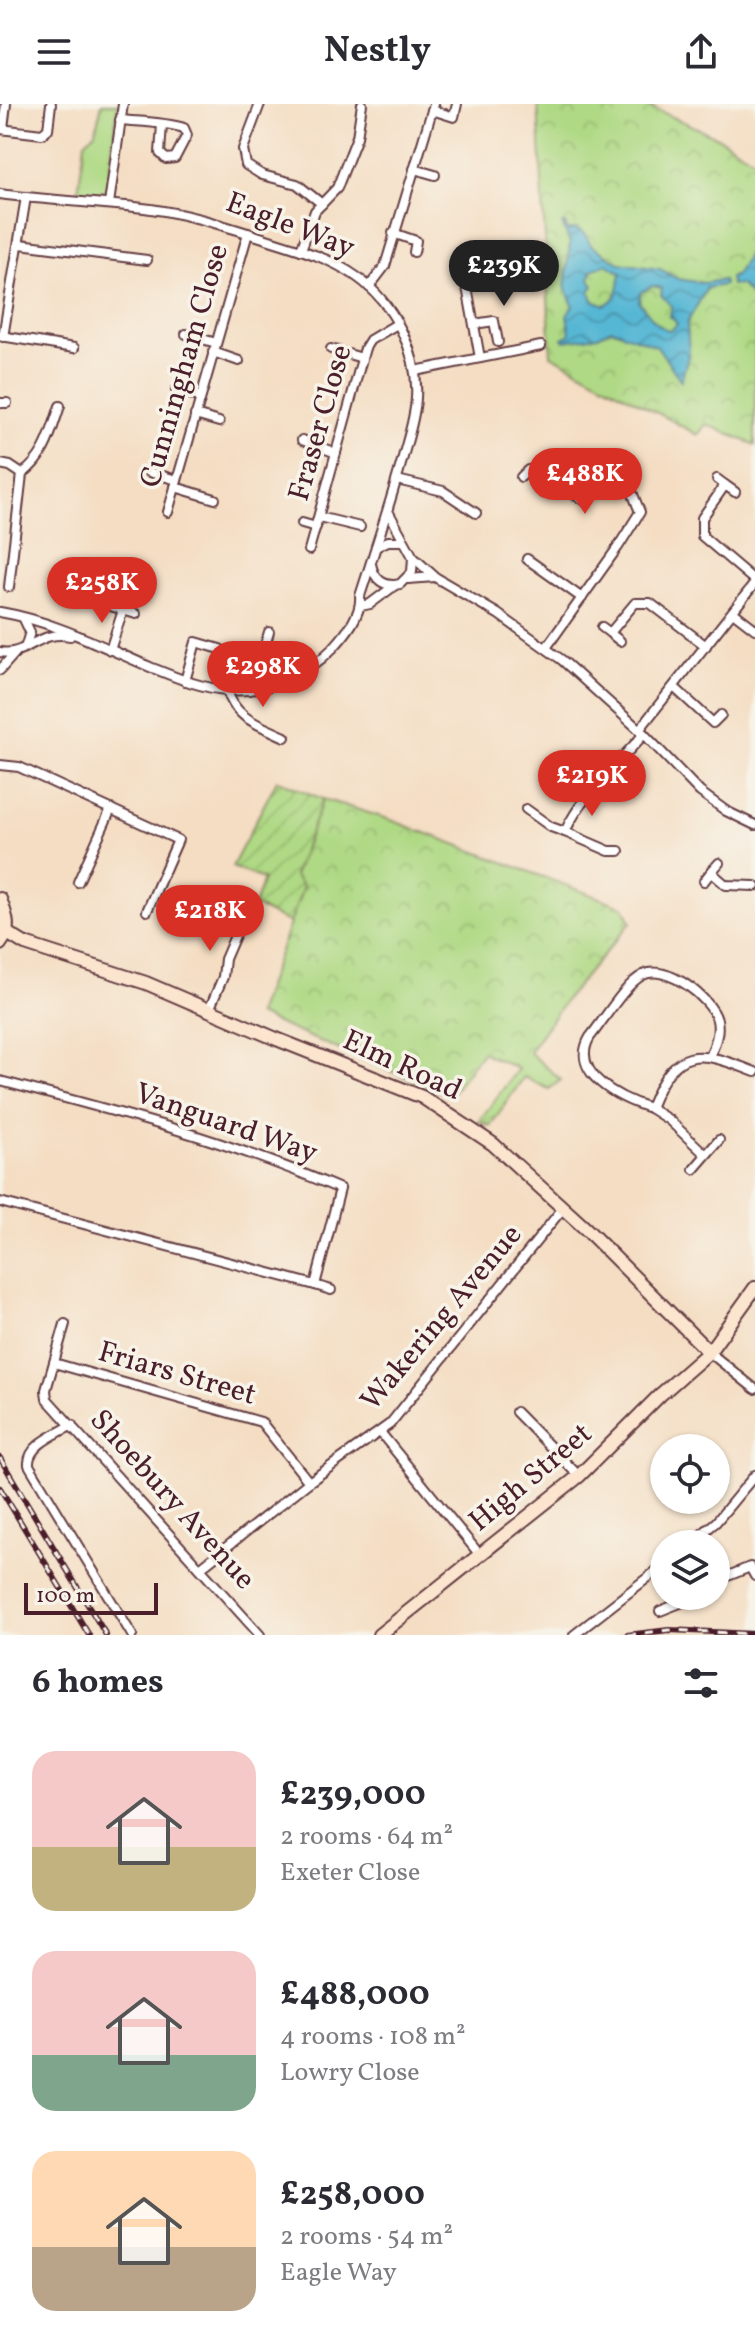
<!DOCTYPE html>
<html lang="en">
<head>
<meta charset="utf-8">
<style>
  body { margin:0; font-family:Vollkorn,serif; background:#f7f7f7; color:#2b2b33; height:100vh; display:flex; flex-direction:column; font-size:30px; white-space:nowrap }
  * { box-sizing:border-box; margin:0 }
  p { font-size:26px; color:#7c7c81 }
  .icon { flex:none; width:44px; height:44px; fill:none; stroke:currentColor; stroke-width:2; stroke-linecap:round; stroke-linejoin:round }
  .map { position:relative; height:1531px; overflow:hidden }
  .details { display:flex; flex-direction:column; background:#fff; flex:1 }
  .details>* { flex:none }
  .tools { position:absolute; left:650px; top:1330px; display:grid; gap:16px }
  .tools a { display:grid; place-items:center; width:80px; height:80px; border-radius:50%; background:#fff; box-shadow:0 2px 6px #0004; font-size:40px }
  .scale { position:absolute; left:24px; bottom:20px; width:134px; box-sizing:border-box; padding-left:8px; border:4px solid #4a1f2b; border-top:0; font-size:22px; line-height:28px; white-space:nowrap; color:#4a1f2b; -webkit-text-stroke:6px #f7f3e8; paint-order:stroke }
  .price { position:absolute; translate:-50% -68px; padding:0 18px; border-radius:28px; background:#d93025; color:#fff; font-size:26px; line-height:52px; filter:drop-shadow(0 2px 4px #0008) }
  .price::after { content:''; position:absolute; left:50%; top:48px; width:24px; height:18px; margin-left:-12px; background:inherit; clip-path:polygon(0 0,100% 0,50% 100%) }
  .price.current { background:#222; color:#fff }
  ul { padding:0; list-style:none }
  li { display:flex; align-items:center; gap:24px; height:200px; padding:0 32px }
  li span { display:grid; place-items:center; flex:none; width:224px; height:160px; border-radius:24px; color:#555 }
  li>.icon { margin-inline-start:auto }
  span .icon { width:96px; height:96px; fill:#fffc; stroke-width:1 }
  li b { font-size:34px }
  h2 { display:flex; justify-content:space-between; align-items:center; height:96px; padding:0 32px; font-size:34px }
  header { display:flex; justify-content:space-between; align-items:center; height:104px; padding:0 32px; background:#fff; font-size:36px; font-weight:700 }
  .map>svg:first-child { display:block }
  .grass { fill:#afd984; stroke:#7c7c58; stroke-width:2 }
  .park { fill:url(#park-crowns); stroke:#7c7c58; stroke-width:2 }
  .garden { fill:url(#garden-furrows); stroke:#7c7c58; stroke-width:2 }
  .water { fill:url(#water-waves); stroke:#506b80; stroke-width:2; fill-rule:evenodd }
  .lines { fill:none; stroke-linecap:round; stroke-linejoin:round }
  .street-casing { stroke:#643c42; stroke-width:12 }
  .secondary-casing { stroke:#643c42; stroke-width:16 }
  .street { stroke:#fff; stroke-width:8 }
  .secondary { stroke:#fbe5cf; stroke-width:12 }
  .rail-casing { stroke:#4a1f2b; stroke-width:6 }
  .rail { stroke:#f7f3e8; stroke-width:3; stroke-dasharray:9; stroke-linecap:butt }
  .labels { text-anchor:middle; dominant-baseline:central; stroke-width:7; stroke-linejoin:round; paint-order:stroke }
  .street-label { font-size:30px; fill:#4a1f2b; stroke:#f7f3e8 }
</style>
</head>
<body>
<header><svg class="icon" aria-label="menu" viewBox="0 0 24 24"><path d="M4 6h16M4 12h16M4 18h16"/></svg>Nestly<svg class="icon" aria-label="share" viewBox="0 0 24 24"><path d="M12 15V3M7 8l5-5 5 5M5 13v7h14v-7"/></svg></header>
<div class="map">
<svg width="755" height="1531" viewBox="0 0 755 1531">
  <defs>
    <pattern id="park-crowns" width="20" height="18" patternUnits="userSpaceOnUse" patternTransform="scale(2)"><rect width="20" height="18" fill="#afd984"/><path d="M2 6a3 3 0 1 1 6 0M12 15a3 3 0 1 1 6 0" fill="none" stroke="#98ba72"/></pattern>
    <pattern id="garden-furrows" width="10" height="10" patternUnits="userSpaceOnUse" patternTransform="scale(2)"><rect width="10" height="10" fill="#afd984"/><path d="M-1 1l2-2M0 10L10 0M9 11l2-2" fill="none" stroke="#98ba72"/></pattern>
    <pattern id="water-waves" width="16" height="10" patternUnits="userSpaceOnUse" patternTransform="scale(2)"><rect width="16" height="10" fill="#56b7d4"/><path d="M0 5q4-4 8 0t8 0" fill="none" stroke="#4994ac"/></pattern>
  </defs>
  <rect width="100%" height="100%" fill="#f7f3e8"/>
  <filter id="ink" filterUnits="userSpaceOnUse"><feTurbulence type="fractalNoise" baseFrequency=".0125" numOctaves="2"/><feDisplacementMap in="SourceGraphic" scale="16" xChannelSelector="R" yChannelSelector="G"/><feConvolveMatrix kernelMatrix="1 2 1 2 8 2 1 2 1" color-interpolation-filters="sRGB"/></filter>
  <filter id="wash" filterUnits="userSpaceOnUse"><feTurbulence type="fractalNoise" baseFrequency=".006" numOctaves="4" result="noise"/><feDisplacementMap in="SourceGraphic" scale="32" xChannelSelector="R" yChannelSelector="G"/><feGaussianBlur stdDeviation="1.8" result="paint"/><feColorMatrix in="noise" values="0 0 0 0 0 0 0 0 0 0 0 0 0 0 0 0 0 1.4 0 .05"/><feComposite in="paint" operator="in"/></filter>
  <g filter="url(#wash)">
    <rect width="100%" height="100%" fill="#f4ddc2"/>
    <path class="grass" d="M102,0H118L108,81C104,94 89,88 78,87L85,38L95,28Z"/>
    <g class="park">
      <polygon points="538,0 644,0 719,34 755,56 755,341 706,320 698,331 551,251"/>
      <polygon points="323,695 388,715 624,803 631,818 567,894 529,948 561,976 549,985 524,973 490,1022 479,1017 518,965 482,948 450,992 257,911 303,783 294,772"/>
    </g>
    <polygon class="garden" points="277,676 323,695 294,771 303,783 290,819 254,802 263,775 232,763"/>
    <g class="water">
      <path d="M562,120H565L568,127L577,125L584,130L592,142L620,159L660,165L678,175L704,179L723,176L724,181L707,184L687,219L689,249L681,277L657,242L611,225L598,232L565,237L563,234L570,230L567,211L573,201L565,183L570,139ZM606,160L621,169C618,184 620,193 605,201L593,196L590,188L594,181L590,175L592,166ZM652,182L662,184L661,191L672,203L669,213H672L677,220L671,226C657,225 648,208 639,198L641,188Z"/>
      <polygon points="755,138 755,197 741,181 731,181 730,174 736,171"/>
    </g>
  </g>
  <g filter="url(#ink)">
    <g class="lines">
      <defs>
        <g id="street">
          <polyline points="260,0 243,45 246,61 262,71 297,80 322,100"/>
          <polyline points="432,6 454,13 457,0"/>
          <path d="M120,16C141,18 164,18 184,24L187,31L175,54L166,55L160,49L162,20"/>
          <polyline points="0,25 42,30 48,25 51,0"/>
          <polyline points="3,25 6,0"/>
          <polyline points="414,65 435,71"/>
          <path d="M0,90C50,97 101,98 151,105C188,110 222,121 257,132C291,143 328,152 357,173C394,199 419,250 416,294C415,314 408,334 403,353C390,400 375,446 360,492C362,511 345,531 333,544C306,572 266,590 227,586C200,584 175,573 150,563C101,542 53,517 0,508"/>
          <polyline points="109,100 123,0"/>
          <polyline points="393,129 416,137 414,148"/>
          <polyline points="20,140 147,156"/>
          <polyline points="301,146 315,107 337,84 357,33 362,0"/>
          <polyline points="470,177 467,183 480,254"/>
          <polyline points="369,183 385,162 434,0"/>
          <polyline points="474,220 494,217 498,238"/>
          <polyline points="186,230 216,239"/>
          <polyline points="1,232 74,244"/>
          <polyline points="3,233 26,93"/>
          <polyline points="331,245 362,254"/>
          <polyline points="213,248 239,257"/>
          <polyline points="415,267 541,242"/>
          <polyline points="176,286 200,293"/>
          <polyline points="0,299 7,299"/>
          <polyline points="195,311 219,318"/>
          <polyline points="302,336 336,349"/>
          <polyline points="0,360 10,362 22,370 9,483"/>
          <polyline points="149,368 177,376"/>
          <path d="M22,370C45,354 51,328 60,302"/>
          <polyline points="521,373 528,366 535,366 583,396 595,389 614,363"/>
          <polyline points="717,375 725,381 702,414 702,432 755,477"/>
          <polyline points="397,376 443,387 476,409"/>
          <polyline points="725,381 735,388"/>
          <polyline points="175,383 215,395"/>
          <polyline points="543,389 551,376"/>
          <polyline points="168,408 248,129"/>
          <polyline points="319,413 360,423"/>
          <polyline points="302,419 316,423"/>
          <polyline points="376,443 388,437 402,437"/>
          <polyline points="309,446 365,244 370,236 397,220"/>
          <polyline points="413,453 435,473 498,510 562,556 644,630 700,688 726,707 755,721"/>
          <polyline points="527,455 582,494"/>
          <path d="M371,460C374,475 384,484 400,480L412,468L413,453L388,407"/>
          <polyline points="408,475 435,473"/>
          <polyline points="101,499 136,510"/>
          <polyline points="361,502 370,500 394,482"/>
          <polyline points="733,508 755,525"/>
          <polyline points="24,515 30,528 26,541"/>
          <polyline points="602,523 610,529 635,499 650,499 706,542"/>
          <polyline points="610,529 620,537"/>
          <polyline points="546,544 618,443 640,408 626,373 614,363 614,348"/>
          <polyline points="110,546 123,506"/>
          <path d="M0,548C26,553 40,525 70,532"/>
          <polyline points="0,566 15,549"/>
          <polyline points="185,577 196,538 220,545"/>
          <polyline points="256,584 256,572 269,528"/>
          <polyline points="675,584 713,619 721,611"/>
          <path d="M227,586C235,615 260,621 285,633"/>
          <polyline points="639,626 755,479"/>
          <polyline points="0,661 19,663 178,736 147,807"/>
          <path d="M526,705L551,723L565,728C582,690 617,661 644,630"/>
          <polyline points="565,728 609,747 619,747"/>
          <polyline points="711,768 719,759"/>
          <polyline points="704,777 711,768 726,781 755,782"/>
          <polyline points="78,778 111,705"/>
          <polyline points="209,906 223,873 225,855 246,806"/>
          <path d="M0,977C116,1007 230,1037 340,1085L315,1181L0,1098"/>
          <path d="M650,1004C621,995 568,970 590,933C604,916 625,880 643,871C666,859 711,894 717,916C720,929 714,941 710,953"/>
          <path d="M705,1050L669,1016L650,1004C675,941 698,945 755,968"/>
          <polyline points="694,1065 719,1036"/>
          <polyline points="315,1181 331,1186"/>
          <polyline points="65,1220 46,1286 47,1295 260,1531"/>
          <polyline points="709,1248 755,1285"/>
          <polyline points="54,1259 261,1318 309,1378"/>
          <polyline points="516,1308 579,1372"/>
          <path d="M72,1321C57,1330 27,1341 29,1361L132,1531"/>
          <polyline points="380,1328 480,1451"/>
          <polyline points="690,1440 716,1418 755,1371"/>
          <polyline points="200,1464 309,1378 390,1320 563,1104"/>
          <polyline points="716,1477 750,1463 755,1472"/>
          <polyline points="660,1507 698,1492"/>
          <polyline points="574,1531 664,1461"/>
        </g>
        <g id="secondary">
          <path d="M0,795C6,811 12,825 0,840"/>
          <polyline points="7,829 25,840 146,879 274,934 422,993 493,1040 586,1125 709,1248"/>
          <polyline points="379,1531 579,1372 660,1291 709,1248 755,1184"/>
        </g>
      </defs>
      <use href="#street" class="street-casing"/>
      <use href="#secondary" class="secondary-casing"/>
      <use href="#street" class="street"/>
      <use href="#secondary" class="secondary"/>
      <defs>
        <g id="rail">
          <polyline points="0,1354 106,1531"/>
          <polyline points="0,1384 89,1531"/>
          <polyline points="627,1531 669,1526 755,1530"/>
        </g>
      </defs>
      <use href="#rail" class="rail-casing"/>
      <use href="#rail" class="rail"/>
    </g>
  </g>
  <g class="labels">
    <g class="street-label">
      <text transform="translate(290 122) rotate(21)">Eagle Way</text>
      <text transform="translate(185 262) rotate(-74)">Cunningham Close</text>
      <text transform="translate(321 319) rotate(-74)">Fraser Close</text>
      <text transform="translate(402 962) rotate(25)">Elm Road</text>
      <text transform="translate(226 1020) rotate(19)">Vanguard Way</text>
      <text transform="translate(442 1214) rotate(-50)">Wakering Avenue</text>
      <text transform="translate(177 1270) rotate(16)">Friars Street</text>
      <text transform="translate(531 1374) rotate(-40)">High Street</text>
      <text transform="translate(172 1396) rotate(48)">Shoebury Avenue</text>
    </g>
  </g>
</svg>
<div class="tools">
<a><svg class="icon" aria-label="locate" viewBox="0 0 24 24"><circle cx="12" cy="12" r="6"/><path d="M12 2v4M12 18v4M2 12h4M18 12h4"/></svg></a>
<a><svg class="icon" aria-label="layers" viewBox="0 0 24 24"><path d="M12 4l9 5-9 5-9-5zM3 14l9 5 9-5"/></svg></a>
</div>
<div class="scale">100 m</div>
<b class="price current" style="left:504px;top:204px">£239K</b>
<b class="price" style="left:585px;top:412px">£488K</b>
<b class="price" style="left:102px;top:521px">£258K</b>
<b class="price" style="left:263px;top:605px">£298K</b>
<b class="price" style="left:592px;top:714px">£219K</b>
<b class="price" style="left:210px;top:849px">£218K</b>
</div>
<section class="details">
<h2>6 homes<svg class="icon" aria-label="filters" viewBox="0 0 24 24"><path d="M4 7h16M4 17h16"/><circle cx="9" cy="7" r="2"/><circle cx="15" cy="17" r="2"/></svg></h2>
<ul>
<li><span style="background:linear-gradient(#f6c9c9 60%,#c2b280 0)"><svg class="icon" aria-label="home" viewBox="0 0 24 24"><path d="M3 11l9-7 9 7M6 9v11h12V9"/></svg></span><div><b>£239,000</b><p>2 rooms · 64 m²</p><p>Exeter Close</p></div></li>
<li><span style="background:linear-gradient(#f6c9c9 65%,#7fa58c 0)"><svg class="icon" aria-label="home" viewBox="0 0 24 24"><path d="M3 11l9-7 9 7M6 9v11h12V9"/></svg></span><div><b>£488,000</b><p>4 rooms · 108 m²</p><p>Lowry Close</p></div></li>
<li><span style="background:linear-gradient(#ffd9b3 60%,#b9a48a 0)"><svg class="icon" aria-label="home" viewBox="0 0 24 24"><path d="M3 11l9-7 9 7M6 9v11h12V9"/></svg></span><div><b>£258,000</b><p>2 rooms · 54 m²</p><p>Eagle Way</p></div></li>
</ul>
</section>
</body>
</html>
